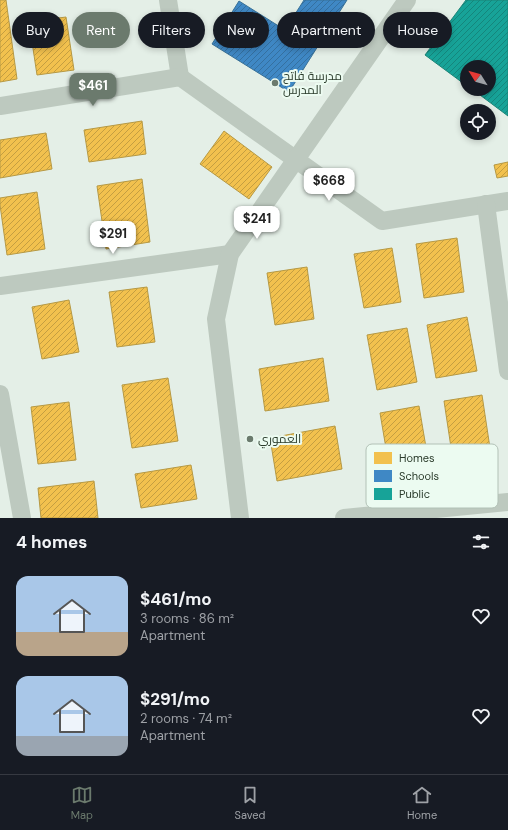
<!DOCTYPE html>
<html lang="en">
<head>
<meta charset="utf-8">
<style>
  body { margin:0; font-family:"DM Sans",Cairo,sans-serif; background:#20242c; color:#f1f3f6; height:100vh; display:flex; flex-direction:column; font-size:15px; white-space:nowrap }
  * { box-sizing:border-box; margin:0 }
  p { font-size:13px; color:#9ea1a6 }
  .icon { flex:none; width:22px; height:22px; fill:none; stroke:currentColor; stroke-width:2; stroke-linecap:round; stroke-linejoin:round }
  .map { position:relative; height:518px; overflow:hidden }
  .drawer { display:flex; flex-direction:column; background:#171b24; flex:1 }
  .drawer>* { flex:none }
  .top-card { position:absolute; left:12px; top:12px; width:484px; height:36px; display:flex; gap:8px }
  .needle { width:26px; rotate:307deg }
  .tools { position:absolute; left:460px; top:60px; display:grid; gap:8px }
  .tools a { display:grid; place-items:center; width:36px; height:36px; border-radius:50%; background:#171b24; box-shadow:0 2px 6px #0003; font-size:20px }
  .price { position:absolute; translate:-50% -34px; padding:0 9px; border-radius:8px; background:#fff; color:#222; font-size:13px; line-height:26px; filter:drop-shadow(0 1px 2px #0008) }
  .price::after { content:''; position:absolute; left:50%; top:24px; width:12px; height:9px; margin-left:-6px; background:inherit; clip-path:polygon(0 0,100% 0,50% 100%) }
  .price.on { background:#6b7a6d; color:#fff }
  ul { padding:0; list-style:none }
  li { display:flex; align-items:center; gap:12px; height:100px; padding:0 16px }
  li span { display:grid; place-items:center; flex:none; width:112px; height:80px; border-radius:12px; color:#555 }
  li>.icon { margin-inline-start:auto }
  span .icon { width:48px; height:48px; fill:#fffc; stroke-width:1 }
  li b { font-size:17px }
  h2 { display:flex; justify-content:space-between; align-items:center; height:48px; padding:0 16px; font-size:17px }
  .chip { padding:0 14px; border-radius:18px; background:#171b24; box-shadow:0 2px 6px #0003; font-size:14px; line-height:36px }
  .chip.on { background:#6b7a6d; color:#fff }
  .dock { display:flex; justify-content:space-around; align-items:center; height:56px; border-top:1px solid #363941; background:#171b24; font-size:11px; color:#9ea1a6 }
  .dock a { display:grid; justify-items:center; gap:2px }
  .dock .on { color:#6b7a6d }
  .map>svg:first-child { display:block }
  .homes { fill:url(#homes-hatch); stroke:#b69944 }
  .schools { fill:url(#schools-hatch); stroke:#397197 }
  .public { fill:url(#public-hatch); stroke:#1d8477 }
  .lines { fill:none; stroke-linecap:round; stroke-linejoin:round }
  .minor { stroke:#bdc9bf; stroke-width:18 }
  .poi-dot { fill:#6b7a6d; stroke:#ecfbf1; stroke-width:1.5 }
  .labels { text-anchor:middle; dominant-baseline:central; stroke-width:4; stroke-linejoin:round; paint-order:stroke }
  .poi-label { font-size:12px; fill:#2a3b2b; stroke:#ecfbf1; text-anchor:start }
  .key { fill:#ecfbf1; stroke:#b2c1b6; stroke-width:1 }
  .key-label { font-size:11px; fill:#2a3b2b }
</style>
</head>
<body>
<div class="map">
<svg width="508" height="518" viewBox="0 0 508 518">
  <defs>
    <pattern id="homes-hatch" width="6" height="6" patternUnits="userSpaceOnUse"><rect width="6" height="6" fill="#f2c14e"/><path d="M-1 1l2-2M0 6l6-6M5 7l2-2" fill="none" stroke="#c49e41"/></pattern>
    <pattern id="schools-hatch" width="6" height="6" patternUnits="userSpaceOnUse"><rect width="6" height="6" fill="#3f88c5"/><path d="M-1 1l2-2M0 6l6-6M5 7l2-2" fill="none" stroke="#3570a0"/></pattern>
    <pattern id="public-hatch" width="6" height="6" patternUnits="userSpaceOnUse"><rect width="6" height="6" fill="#17a398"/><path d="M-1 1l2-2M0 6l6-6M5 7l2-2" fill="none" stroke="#15867c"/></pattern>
  </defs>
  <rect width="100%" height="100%" fill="#e4efe7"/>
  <g class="homes">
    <polygon points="0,0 6,0 17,79 0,82"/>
    <polygon points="66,17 74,70 37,75 29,22"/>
    <polygon points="142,121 146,154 89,162 84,130"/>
    <polygon points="224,131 272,167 249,199 200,164"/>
    <polygon points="46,133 52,169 0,178 0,140"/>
    <polygon points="508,162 508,176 497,178 494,165"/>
    <polygon points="142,179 150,242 106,249 97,186"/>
    <polygon points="37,192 45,249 7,255 0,205 0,198"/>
    <polygon points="457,238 464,292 424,298 416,244"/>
    <polygon points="392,248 401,302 364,308 354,254"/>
    <polygon points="307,267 314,319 275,325 267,273"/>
    <polygon points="147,287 155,342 117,347 109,292"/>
    <polygon points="69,300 79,352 42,359 32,307"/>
    <polygon points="467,317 477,371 436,378 427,325"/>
    <polygon points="407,328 417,382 377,390 367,335"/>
    <polygon points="323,358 329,401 265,411 259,369"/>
    <polygon points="168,378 178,441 132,448 122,385"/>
    <polygon points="482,395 490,448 452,454 444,401"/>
    <polygon points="69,402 76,460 38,464 31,407"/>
    <polygon points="419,406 428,459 389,466 380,413"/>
    <polygon points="335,426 342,469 277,481 270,438"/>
    <polygon points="191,465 197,499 141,508 135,474"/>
    <polygon points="94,481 98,518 41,518 38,488"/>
  </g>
  <polygon class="schools" points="304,0 347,0 289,92 212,44 239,1 285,30"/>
  <polygon class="public" points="466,0 508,0 508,116 472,89 489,89 489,67 467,67 467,86 425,55"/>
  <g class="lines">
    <g class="minor">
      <polyline points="168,0 180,77"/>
      <polyline points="0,106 180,77 382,221 508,201"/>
      <polyline points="486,204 508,371"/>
      <polyline points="0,286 230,254"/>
      <polyline points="0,394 22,518"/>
      <polyline points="240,518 216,319 230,254 407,0"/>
      <polyline points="344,518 508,502"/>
    </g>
  </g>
  <g class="poi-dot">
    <circle cx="275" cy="83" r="4"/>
    <circle cx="250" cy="439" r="4"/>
  </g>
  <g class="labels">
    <g class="poi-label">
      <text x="283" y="76">مدرسة فاتح<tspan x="283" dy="14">المدرس</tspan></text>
      <text x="258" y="439">العموري</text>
    </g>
  </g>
  <rect x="366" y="444" width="132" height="64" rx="6" class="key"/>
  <rect x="374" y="452" width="18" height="12" fill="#f2c14e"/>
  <rect x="374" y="470" width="18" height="12" fill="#3f88c5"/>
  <rect x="374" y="488" width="18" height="12" fill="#17a398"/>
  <g class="key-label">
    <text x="399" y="462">Homes</text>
    <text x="399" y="480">Schools</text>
    <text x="399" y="498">Public</text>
  </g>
</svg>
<div class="tools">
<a><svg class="needle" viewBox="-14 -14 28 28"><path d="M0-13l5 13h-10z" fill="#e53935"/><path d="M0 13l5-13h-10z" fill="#9ea1a6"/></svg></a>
<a><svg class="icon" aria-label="locate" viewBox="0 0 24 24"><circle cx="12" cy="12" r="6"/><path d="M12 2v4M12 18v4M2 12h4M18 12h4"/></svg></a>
</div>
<b class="price on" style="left:93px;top:107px">$461</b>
<b class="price" style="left:329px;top:202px">$668</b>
<b class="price" style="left:257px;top:240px">$241</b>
<b class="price" style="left:113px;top:255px">$291</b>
<div class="top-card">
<a class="chip">Buy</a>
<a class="chip on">Rent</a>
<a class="chip">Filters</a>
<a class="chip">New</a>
<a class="chip">Apartment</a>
<a class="chip">House</a>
</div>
</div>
<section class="drawer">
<h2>4 homes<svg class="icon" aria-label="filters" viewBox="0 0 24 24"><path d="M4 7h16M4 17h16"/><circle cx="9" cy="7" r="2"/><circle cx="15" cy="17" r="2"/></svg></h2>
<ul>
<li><span style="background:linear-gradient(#a9c7e8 70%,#b9a48a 0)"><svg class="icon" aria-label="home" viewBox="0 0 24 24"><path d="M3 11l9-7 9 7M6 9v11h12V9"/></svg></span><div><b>$461/mo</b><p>3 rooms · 86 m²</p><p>Apartment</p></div><svg class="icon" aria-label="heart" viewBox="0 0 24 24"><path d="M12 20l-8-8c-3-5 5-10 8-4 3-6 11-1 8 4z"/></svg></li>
<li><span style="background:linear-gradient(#a9c7e8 75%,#9aa5b1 0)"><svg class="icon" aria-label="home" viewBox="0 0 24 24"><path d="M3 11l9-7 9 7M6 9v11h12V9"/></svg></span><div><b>$291/mo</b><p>2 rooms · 74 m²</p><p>Apartment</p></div><svg class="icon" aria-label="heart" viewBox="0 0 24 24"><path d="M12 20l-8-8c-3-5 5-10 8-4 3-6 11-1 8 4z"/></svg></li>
</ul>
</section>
<nav class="dock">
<a class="on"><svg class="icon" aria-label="map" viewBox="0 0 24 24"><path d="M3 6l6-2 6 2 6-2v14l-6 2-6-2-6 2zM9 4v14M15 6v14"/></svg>Map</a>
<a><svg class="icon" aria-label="saved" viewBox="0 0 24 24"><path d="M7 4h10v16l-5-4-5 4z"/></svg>Saved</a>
<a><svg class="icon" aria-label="home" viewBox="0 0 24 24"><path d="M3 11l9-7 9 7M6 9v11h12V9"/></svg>Home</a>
</nav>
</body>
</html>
